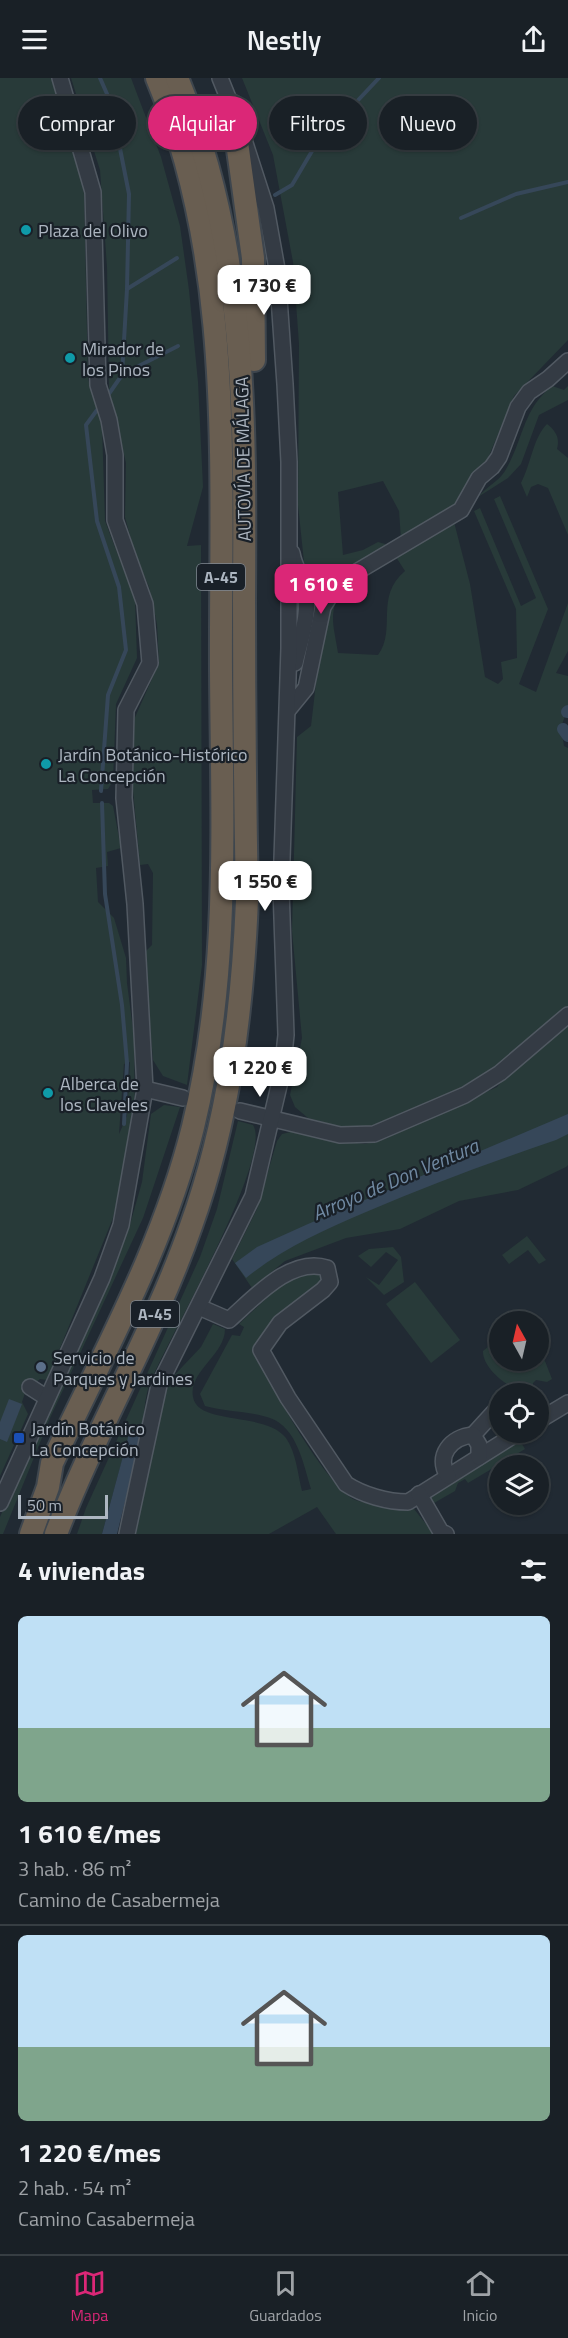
<!DOCTYPE html>
<html lang="es">
<head>
<meta charset="utf-8">
<style>
  body { margin:0; font-family:"Titillium Web",sans-serif; background:#22282e; color:#f1f3f6; height:100vh; display:flex; flex-direction:column; font-size:22px; white-space:nowrap }
  * { box-sizing:border-box; margin:0 }
  p { font-size:20px; color:#9fa3a7 }
  .icon { flex:none; width:33px; height:33px; fill:none; stroke:currentColor; stroke-width:2; stroke-linecap:round; stroke-linejoin:round }
  .map { position:relative; height:1456px; overflow:hidden }
  .details { display:flex; flex-direction:column; background:#192026; flex:1 }
  .details>* { flex:none }
  .top-card { position:absolute; left:18px; top:18px; width:532px; height:54px; display:flex; gap:12px }
  .needle { width:39px; rotate:352deg }
  .controls { position:absolute; left:489px; top:1233px; display:grid; gap:12px }
  .controls a { display:grid; place-items:center; width:60px; height:60px; border-radius:50%; background:#192026; box-shadow:0 2px 4px #0004,0 0 0 2px #373e43; font-size:30px }
  .scale { position:absolute; left:18px; bottom:15px; width:90px; box-sizing:border-box; padding-left:6px; border:3px solid #adb6c1; border-top:0; font-size:16px; line-height:21px; white-space:nowrap; color:#adb6c1; -webkit-text-stroke:4px #192028; paint-order:stroke }
  .price { position:absolute; translate:-50% -51px; padding:0 14px; border-radius:12px; background:#fff; color:#222; font-size:20px; line-height:39px; filter:drop-shadow(0 2px 3px #0008) }
  .price::after { content:''; position:absolute; left:50%; top:36px; width:18px; height:14px; margin-left:-9px; background:inherit; clip-path:polygon(0 0,100% 0,50% 100%) }
  .price.on { background:#db2777; color:#fff }
  ul { padding:0; list-style:none }
  li { display:grid; align-content:center; gap:12px; height:318px; padding:0 18px }
  li+li { border-top:2px solid #373e43 }
  li span { display:grid; place-items:center; height:186px; border-radius:9px; color:#555 }
  li>.icon { margin-inline-start:auto }
  span .icon { width:108px; height:108px; fill:#fffc; stroke-width:1 }
  li b { font-size:26px }
  h2 { display:flex; justify-content:space-between; align-items:center; height:72px; padding:0 18px; font-size:26px }
  .pill { padding:0 21px; border-radius:27px; background:#192026; box-shadow:0 2px 4px #0004,0 0 0 2px #373e43; font-size:21px; line-height:54px }
  .pill.on { background:#db2777; color:#fff }
  header { display:flex; justify-content:space-between; align-items:center; height:78px; padding:0 18px; background:#192026; font-size:27px; font-weight:600 }
  .tabs { display:flex; justify-content:space-around; align-items:center; height:84px; border-top:2px solid #373e43; background:#192026; font-size:16px; color:#9fa3a7 }
  .tabs a { display:grid; justify-items:center; gap:3px }
  .tabs .on { color:#db2777 }
  .map>svg:first-child { display:block }
  .green { fill:#283a39; fill-rule:evenodd }
  .water { fill:#364759 }
  .lines { fill:none; stroke-linecap:round; stroke-linejoin:round }
  .stream { stroke:#364759; stroke-width:4 }
  .canal { stroke:#364759; stroke-width:12 }
  .minor-casing { stroke:#515962; stroke-width:18 }
  .highway-casing { stroke:#3e464e; stroke-width:26 }
  .minor { stroke:#343b44; stroke-width:15 }
  .highway { stroke:#695e51; stroke-width:22 }
  .culture-dot { fill:#0f9aa8; stroke:#192028; stroke-width:2 }
  .service-dot { fill:#5c6f8a; stroke:#192028; stroke-width:2 }
  .transit-dot { fill:#1a4fb4; stroke:#192028; stroke-width:2 }
  .labels { text-anchor:middle; dominant-baseline:central; stroke-width:4.5; stroke-linejoin:round; paint-order:stroke }
  .shield { fill:#192028; stroke:#818993; stroke-width:1.5 }
  .shield-label { font-size:16px; font-weight:bold; fill:#adb6c1 }
  .poi-label { font-size:18px; fill:#adb6c1; stroke:#192028; text-anchor:start }
  .street-label { font-size:18px; fill:#adb6c1; stroke:#192028 }
  .water-label { font-size:20px; font-style:italic; fill:#7089a2; stroke:#192028 }
</style>
</head>
<body>
<header><svg class="icon" aria-label="menu" viewBox="0 0 24 24"><path d="M4 6h16M4 12h16M4 18h16"/></svg>Nestly<svg class="icon" aria-label="share" viewBox="0 0 24 24"><path d="M12 15V3M7 8l5-5 5 5M5 13v7h14v-7"/></svg></header>
<div class="map">
<svg width="568" height="1456" viewBox="0 0 568 1456">
  <rect width="100%" height="100%" fill="#212a33"/>
  <g class="green">
    <path d="M0,0H54L80,89L84,116L88,301L102,347L105,443L135,522L137,580L116,626L113,703L108,711L92,712L93,725H109L113,728L121,770L107,774L108,788L96,790L98,824L114,840L126,880L127,905L134,959L135,1041L113,1140L47,1302L40,1301L26,1312L22,1324L28,1336L0,1398ZM130,984L127,1038L119,1056L124,986Z"/>
    <polygon points="71,0 131,0 161,79 180,148 189,212 198,304 203,409 187,468 201,467 202,887 187,1007 163,998 153,982 144,875 152,867 153,795 148,786 140,787 133,712 133,644 159,585 157,546 149,509 135,476 125,439 126,385 109,310 107,189 100,92"/>
    <polygon points="242,0 568,0 568,262 514,318 486,385 468,404 453,429 401,461 399,433 383,403 338,414 343,477 363,472 378,464 385,466 387,473 324,509 307,561 303,595 303,561 314,511 304,484 298,427 299,266 293,184 273,77"/>
    <path d="M552,308L564,312L568,308V322L539,337L521,386L508,400L478,419C486,409 499,403 505,393C524,361 522,332 552,308Z"/>
    <path d="M547,346C556,353 560,360 557,371L568,380V457L548,410L538,406L531,409L527,419L521,405C531,386 533,360 547,346Z"/>
    <path d="M500,418L548,531L519,606L536,614L568,525V573L556,595L568,598V630L561,649L564,668L568,670V929L554,944L494,990L460,1010L374,1049H341L308,1040L295,1029L290,1017L302,960L292,853L297,659L311,648C317,603 319,556 335,514L346,508C326,533 334,547 338,575L378,577C397,551 374,519 405,493L396,479L454,444L470,506L485,599L498,606L503,601L501,584L517,580L516,531L474,433L480,430L521,528L536,520L494,421Z"/>
    <polygon points="568,948 568,1087 566,1089 518,1112 459,1123 400,1151 346,1160 285,1183 252,1210 232,1181 257,1131 277,1063 282,1056 295,1053 315,1060 365,1066 385,1061 497,1009 521,982"/>
    <polygon points="164,1027 180,1029 143,1140 50,1340 3,1456 0,1456 0,1439 129,1150 142,1104 151,1036"/>
    <path d="M238,1043L253,1047C274,1079 166,1264 150,1305C144,1321 144,1338 142,1355L130,1353L102,1456H77L86,1430L200,1179L217,1131Z"/>
    <polygon points="527,1158 546,1182 539,1186 528,1172 509,1186 502,1177"/>
    <polygon points="393,1169 401,1179 404,1204 384,1217 366,1199 379,1207 398,1182 386,1174 371,1189 358,1178 369,1171"/>
    <path d="M304,1192L323,1193L322,1207C298,1226 261,1246 255,1277C271,1308 326,1408 355,1422C362,1425 403,1429 414,1431L434,1456H336L317,1429L269,1456H136L166,1306L201,1269L213,1246L225,1251C225,1277 188,1294 193,1319C198,1348 265,1333 286,1360C296,1374 298,1397 302,1413L311,1411C304,1388 297,1349 270,1340C250,1333 226,1334 205,1328L200,1316L232,1257L240,1258L244,1249L239,1246L287,1201Z"/>
    <polygon points="415,1204 460,1262 431,1285 386,1226"/>
    <path d="M499,1260L500,1282H538L539,1268L552,1301L547,1304L536,1302L533,1305V1315C516,1317 482,1292 483,1273Z"/>
    <polygon points="519,1361 525,1371 468,1405 465,1401 458,1405 455,1413 434,1425 431,1423 430,1418"/>
  </g>
  <g class="water">
    <path d="M568,1036V1056L556,1062C492,1084 429,1107 366,1134C324,1152 281,1171 246,1200L235,1185L257,1169L308,1146Z"/>
    <polygon points="9,1321 22,1326 7,1364 0,1361 0,1344"/>
    <polygon points="130,1352 142,1355 117,1456 102,1456"/>
  </g>
  <g class="lines">
    <g class="stream">
      <polyline points="100,0 111,25 129,116 127,211 122,297 106,320"/>
      <polyline points="275,117 292,107 315,68 379,0"/>
      <polyline points="461,140 516,116 568,104"/>
      <polyline points="127,211 177,180"/>
      <polyline points="123,296 178,268"/>
      <polyline points="100,328 86,347 97,443 119,509 126,572 108,617 101,713"/>
      <polyline points="102,725 105,816 122,927 127,985 124,1046"/>
    </g>
    <g class="canal">
      <polyline points="567,634 568,633"/>
      <polyline points="563,651 568,658"/>
    </g>
    <defs>
      <g id="minor">
        <polyline points="220,0 235,37"/>
        <path d="M292,475C294,489 302,498 305,511C311,533 300,563 295,585"/>
        <polyline points="288,632 306,610 323,529 338,505 461,432 479,400 492,389 499,379 518,329 529,314 548,301 568,283"/>
        <polyline points="145,1011 183,1020"/>
        <polyline points="240,1033 340,1057 374,1056 465,1017 500,995 568,937"/>
        <path d="M199,1229L229,1242C254,1220 291,1178 327,1190L330,1204L323,1212L280,1245L261,1272L288,1320L346,1406C363,1417 387,1424 408,1424L519,1354"/>
        <polyline points="30,1309 47,1320"/>
        <polyline points="538,1343 568,1325"/>
        <polyline points="473,1357 494,1334 500,1333"/>
        <path d="M448,1398C435,1378 451,1359 473,1357L479,1367V1379"/>
        <polyline points="419,1416 441,1454 446,1456"/>
        <polyline points="0,1425 102,1200 121,1147 145,1011 135,826 124,720 126,632 150,585 145,526 115,442 115,377 109,342 98,307 93,114 60,0"/>
        <polyline points="127,1456 159,1307 253,1118 282,995 286,957 281,811 289,570 289,384 285,306 277,191 266,130 244,62"/>
      </g>
      <g id="highway">
        <polyline points="232,28 253,180 254,282"/>
        <path d="M31,1456L48,1409L52,1385C103,1276 164,1167 193,1049C230,898 222,747 221,593C220,394 235,187 157,0"/>
        <path d="M56,1456C96,1351 154,1254 191,1148C229,1042 242,935 247,823C245,723 244,623 244,523C245,344 248,169 177,0"/>
      </g>
    </defs>
    <use href="#minor" class="minor-casing"/>
    <use href="#highway" class="highway-casing"/>
    <use href="#minor" class="minor"/>
    <use href="#highway" class="highway"/>
  </g>
  <g class="culture-dot">
    <circle cx="26" cy="152" r="6"/>
    <circle cx="70" cy="280" r="6"/>
    <circle cx="46" cy="686" r="6"/>
    <circle cx="48" cy="1015" r="6"/>
  </g>
  <circle class="service-dot" cx="41" cy="1289" r="6"/>
  <rect class="transit-dot" x="13" y="1354" width="12" height="12" rx="3"/>
  <g class="labels">
    <g class="shield">
      <rect x="197" y="486" width="48" height="26" rx="4.5"/>
      <rect x="131" y="1223" width="48" height="26" rx="4.5"/>
    </g>
    <g class="shield-label">
      <text x="221" y="499">A-45</text>
      <text x="155" y="1236">A-45</text>
    </g>
    <g class="poi-label">
      <text x="38" y="152">Plaza del Olivo</text>
      <text x="82" y="270">Mirador de<tspan x="82" dy="21">los Pinos</tspan></text>
      <text x="58" y="676">Jardín Botánico-Histórico<tspan x="58" dy="21">La Concepción</tspan></text>
      <text x="60" y="1005">Alberca de<tspan x="60" dy="21">los Claveles</tspan></text>
      <text x="53" y="1279">Servicio de<tspan x="53" dy="21">Parques y Jardines</tspan></text>
      <text x="31" y="1350">Jardín Botánico<tspan x="31" dy="21">La Concepción</tspan></text>
    </g>
    <g class="street-label">
      <text transform="translate(243 381) rotate(-91)">AUTOVÍA DE MÁLAGA</text>
    </g>
    <g class="water-label">
      <text transform="translate(395 1101) rotate(-23)">Arroyo de Don Ventura</text>
    </g>
  </g>
</svg>
<div class="controls">
<a><svg class="needle" viewBox="-14 -14 28 28"><path d="M0-13l5 13h-10z" fill="#e53935"/><path d="M0 13l5-13h-10z" fill="#9fa3a7"/></svg></a>
<a><svg class="icon" aria-label="locate" viewBox="0 0 24 24"><circle cx="12" cy="12" r="6"/><path d="M12 2v4M12 18v4M2 12h4M18 12h4"/></svg></a>
<a><svg class="icon" aria-label="layers" viewBox="0 0 24 24"><path d="M12 4l9 5-9 5-9-5zM3 14l9 5 9-5"/></svg></a>
</div>
<div class="scale">50 m</div>
<b class="price" style="left:264px;top:238px">1 730 €</b>
<b class="price on" style="left:321px;top:537px">1 610 €</b>
<b class="price" style="left:265px;top:834px">1 550 €</b>
<b class="price" style="left:260px;top:1020px">1 220 €</b>
<div class="top-card">
<a class="pill">Comprar</a>
<a class="pill on">Alquilar</a>
<a class="pill">Filtros</a>
<a class="pill">Nuevo</a>
</div>
</div>
<section class="details">
<h2>4 viviendas<svg class="icon" aria-label="filters" viewBox="0 0 24 24"><path d="M4 7h16M4 17h16"/><circle cx="9" cy="7" r="2"/><circle cx="15" cy="17" r="2"/></svg></h2>
<ul>
<li><span style="background:linear-gradient(#bfe0f5 60%,#7fa58c 0)"><svg class="icon" aria-label="home" viewBox="0 0 24 24"><path d="M3 11l9-7 9 7M6 9v11h12V9"/></svg></span><div><b>1 610 €/mes</b><p>3 hab. · 86 m²</p><p>Camino de Casabermeja</p></div></li>
<li><span style="background:linear-gradient(#bfe0f5 60%,#7fa58c 0)"><svg class="icon" aria-label="home" viewBox="0 0 24 24"><path d="M3 11l9-7 9 7M6 9v11h12V9"/></svg></span><div><b>1 220 €/mes</b><p>2 hab. · 54 m²</p><p>Camino Casabermeja</p></div></li>
</ul>
</section>
<nav class="tabs">
<a class="on"><svg class="icon" aria-label="map" viewBox="0 0 24 24"><path d="M3 6l6-2 6 2 6-2v14l-6 2-6-2-6 2zM9 4v14M15 6v14"/></svg>Mapa</a>
<a><svg class="icon" aria-label="saved" viewBox="0 0 24 24"><path d="M7 4h10v16l-5-4-5 4z"/></svg>Guardados</a>
<a><svg class="icon" aria-label="home" viewBox="0 0 24 24"><path d="M3 11l9-7 9 7M6 9v11h12V9"/></svg>Inicio</a>
</nav>
</body>
</html>
